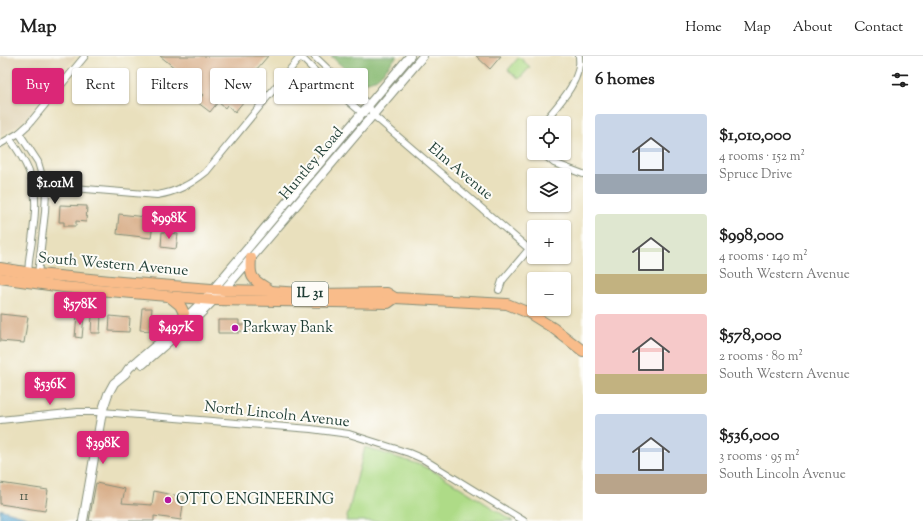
<!DOCTYPE html>
<html lang="en">
<head>
<meta charset="utf-8">
<style>
  body { margin:0; font-family:"Sorts Mill Goudy",serif; background:#f6f6f6; color:#222; height:100vh; display:flex; flex-direction:column; font-size:15px; white-space:nowrap }
  * { box-sizing:border-box; margin:0 }
  p { font-size:13px; color:#767676 }
  .icon { flex:none; width:22px; height:22px; fill:none; stroke:currentColor; stroke-width:2; stroke-linecap:round; stroke-linejoin:round }
  .map { position:relative; flex:1; overflow:hidden }
  .panel { display:flex; flex-direction:column; background:#fff; width:340px }
  .panel>* { flex:none }
  .hud { position:absolute; left:12px; top:12px; width:380px; height:36px; display:flex; gap:8px }
  .fabs { position:absolute; left:527px; top:60px; display:grid; gap:8px }
  .fabs a { display:grid; place-items:center; width:44px; height:44px; border-radius:4px; background:#fff; box-shadow:0 1px 3px #0004; font-size:20px }
  .price { position:absolute; translate:-50% -34px; padding:0 9px; border-radius:4px; background:#db2777; color:#fff; font-size:13px; line-height:26px; filter:drop-shadow(0 1px 2px #0008) }
  .price::after { content:''; position:absolute; left:50%; top:24px; width:12px; height:9px; margin-left:-6px; background:inherit; clip-path:polygon(0 0,100% 0,50% 100%) }
  .price.on { background:#222; color:#fff }
  ul { padding:0; list-style:none }
  li { display:flex; align-items:center; gap:12px; height:100px; padding:0 12px }
  li span { display:grid; place-items:center; flex:none; width:112px; height:80px; border-radius:4px; color:#555 }
  li>.icon { margin-inline-start:auto }
  span .icon { width:48px; height:48px; fill:#fffc; stroke-width:1 }
  li b { font-size:17px }
  h2 { display:flex; justify-content:space-between; align-items:center; height:48px; padding:0 12px; font-size:17px }
  .pill { padding:0 14px; border-radius:4px; background:#fff; box-shadow:0 1px 3px #0004; font-size:14px; line-height:36px }
  .pill.on { background:#db2777; color:#fff }
  header { display:flex; align-items:center; gap:24px; box-sizing:border-box; height:56px; padding:0 20px; background:#fff; border-bottom:1px solid #e0e0e0 }
  header strong { font-size:19px }
  nav { display:flex; gap:22px; margin-inline-start:auto; font-size:14px }
  main { display:flex; flex:1; min-height:0 }
  .map>svg:first-child { display:block }
  .built { fill:#e0d3b5 }
  .green { fill:#aedb87; stroke:#668c5e }
  .forest { fill:#8abb74; stroke:#547c54 }
  .water { fill:#55a2ce; stroke:#3a7081 }
  .building { fill:#d9b08c }
  .lines { fill:none; stroke-linecap:round; stroke-linejoin:round }
  .minor-casing { stroke:#848e78; stroke-width:8 }
  .tertiary-casing { stroke:#848e78; stroke-width:10 }
  .primary-casing { stroke:#848e78; stroke-width:12 }
  .minor { stroke:#fff; stroke-width:6 }
  .tertiary { stroke:#fff; stroke-width:8 }
  .primary { stroke:#f9bc8a; stroke-width:10 }
  .poi-dot { fill:#b5179e; stroke:#fdfcf7; stroke-width:1.5 }
  .labels { text-anchor:middle; dominant-baseline:central; stroke-width:4; stroke-linejoin:round; paint-order:stroke }
  .number-label { font-size:13px; fill:#4e5a4a }
  .shield { fill:#fdfcf7; stroke:#62766e; stroke-width:1 }
  .shield-label { font-size:14px; font-weight:bold; fill:#1f3d34 }
  .street-label { font-size:15px; fill:#1f3d34; stroke:#fdfcf7 }
  .poi-label { font-size:15px; fill:#1f3d34; stroke:#fdfcf7; text-anchor:start }
</style>
</head>
<body>
<header>
<strong>Map</strong>
<nav><a>Home</a><a>Map</a><a>About</a><a>Contact</a></nav>
</header>
<main>
<div class="map">
<svg width="583" height="465" viewBox="0 0 583 465">
  <rect width="100%" height="100%" fill="#fdfcf7"/>
  <filter id="ink" filterUnits="userSpaceOnUse"><feTurbulence type="fractalNoise" baseFrequency=".025" numOctaves="2"/><feDisplacementMap in="SourceGraphic" scale="8" xChannelSelector="R" yChannelSelector="G"/><feConvolveMatrix kernelMatrix="1 2 1 2 8 2 1 2 1" color-interpolation-filters="sRGB"/></filter>
  <filter id="wash" filterUnits="userSpaceOnUse"><feTurbulence type="fractalNoise" baseFrequency=".012" numOctaves="4" result="noise"/><feDisplacementMap in="SourceGraphic" scale="16" xChannelSelector="R" yChannelSelector="G"/><feGaussianBlur stdDeviation="0.9" result="paint"/><feColorMatrix in="noise" values="0 0 0 0 0 0 0 0 0 0 0 0 0 0 0 0 0 1.4 0 .05"/><feComposite in="paint" operator="in"/></filter>
  <g filter="url(#wash)">
    <rect width="100%" height="100%" fill="#e9e0bd"/>
    <polygon class="built" points="0,0 76,0 22,66 0,80"/>
    <g class="green">
      <polygon points="519,1 530,11 519,23 508,14"/>
      <polygon points="365,391 420,409 439,418 513,465 346,465"/>
    </g>
    <path class="forest" d="M331,0H397C387,11 372,36 355,22Z"/>
    <polygon class="water" points="0,453 40,465 0,465"/>
    <g id="blocks">
      <g class="building">
        <polygon points="160,0 268,0 250,21 258,28 235,56 227,49 225,52 218,46 210,56 197,46 203,39 200,36 202,34"/>
        <polygon points="476,0 501,0 490,13"/>
        <polygon points="60,149 87,150 86,166 76,165 76,170 64,170 64,166 59,166"/>
        <polygon points="119,158 154,162 151,182 117,178"/>
        <polygon points="162,176 178,178 176,193 161,191"/>
        <polygon points="142,252 152,252 150,275 140,274"/>
        <polygon points="0,258 28,261 24,287 0,285"/>
        <polygon points="77,259 84,259 82,282 75,281"/>
        <polygon points="92,259 101,259 100,277 91,277"/>
        <polygon points="110,260 130,262 129,276 109,275"/>
        <polygon points="218,264 239,264 239,269 251,269 251,276 239,275 239,277 218,277"/>
        <polygon points="0,427 48,434 45,455 0,448"/>
        <polygon points="96,427 125,433 122,447 152,449 154,435 184,441 181,464 154,460 154,465 89,465"/>
      </g>
    </g>
  </g>
  <g filter="url(#ink)">
    <use href="#blocks" fill-opacity="0" stroke="#848e78" stroke-width="1"/>
    <g class="lines">
      <defs>
        <g id="minor">
          <polyline points="300,0 329,29 361,56 365,57"/>
          <polyline points="314,0 334,19 368,48 373,59 529,193 502,225 499,234"/>
          <path d="M543,67C557,50 583,24 579,0"/>
          <polyline points="19,77 38,106 46,134 45,156 38,218 36,220"/>
          <path d="M10,83C38,122 38,138 32,184C31,195 27,207 29,218"/>
          <polyline points="0,88 19,77 29,68 85,0"/>
          <polyline points="542,97 554,107 583,118"/>
          <path d="M46,134L74,132L157,139C177,136 191,128 206,116L301,0"/>
          <polyline points="0,364 78,356 102,356 311,373 349,378 409,397 423,403 524,465"/>
        </g>
        <g id="tertiary">
          <polyline points="143,308 198,260 224,234 423,0"/>
          <polyline points="83,465 102,356 108,338 114,327 125,318 129,312 166,281 205,243 410,0"/>
        </g>
        <g id="primary">
          <path d="M251,202C249,224 253,223 271,235"/>
          <polyline points="0,212 38,218 121,226 224,234 271,235 315,238 387,237 395,242 507,248 529,257 553,272 583,295"/>
          <polyline points="0,222 63,231 213,244 388,247 395,242"/>
          <polyline points="170,241 180,249 184,257 180,267"/>
        </g>
      </defs>
      <use href="#minor" class="minor-casing"/>
      <use href="#tertiary" class="tertiary-casing"/>
      <use href="#primary" class="primary-casing"/>
      <use href="#minor" class="minor"/>
      <use href="#tertiary" class="tertiary"/>
      <use href="#primary" class="primary"/>
    </g>
  </g>
  <g class="poi-dot">
    <circle cx="235" cy="272" r="4"/>
    <circle cx="168" cy="444" r="4"/>
  </g>
  <g class="labels">
    <g class="number-label">
      <text x="24" y="441">11</text>
    </g>
    <rect class="shield" x="292" y="226" width="36" height="24" rx="3"/>
    <g class="shield-label">
      <text x="310" y="238">IL 31</text>
    </g>
    <g class="street-label">
      <text transform="translate(312 108) rotate(-50)">Huntley Road</text>
      <text transform="translate(460 116) rotate(40)">Elm Avenue</text>
      <text transform="translate(113 209) rotate(5)">South Western Avenue</text>
      <text transform="translate(277 359) rotate(6)">North Lincoln Avenue</text>
    </g>
    <g class="poi-label">
      <text x="243" y="272">Parkway Bank</text>
      <text x="176" y="444">OTTO ENGINEERING</text>
    </g>
  </g>
</svg>
<div class="fabs">
<a><svg class="icon" aria-label="locate" viewBox="0 0 24 24"><circle cx="12" cy="12" r="6"/><path d="M12 2v4M12 18v4M2 12h4M18 12h4"/></svg></a>
<a><svg class="icon" aria-label="layers" viewBox="0 0 24 24"><path d="M12 4l9 5-9 5-9-5zM3 14l9 5 9-5"/></svg></a>
<a>+</a>
<a>−</a>
</div>
<b class="price on" style="left:55px;top:149px">$1.01M</b>
<b class="price" style="left:169px;top:184px">$998K</b>
<b class="price" style="left:80px;top:270px">$578K</b>
<b class="price" style="left:176px;top:293px">$497K</b>
<b class="price" style="left:50px;top:350px">$536K</b>
<b class="price" style="left:103px;top:409px">$398K</b>
<div class="hud">
<a class="pill on">Buy</a>
<a class="pill">Rent</a>
<a class="pill">Filters</a>
<a class="pill">New</a>
<a class="pill">Apartment</a>
</div>
</div>
<section class="panel">
<h2>6 homes<svg class="icon" aria-label="filters" viewBox="0 0 24 24"><path d="M4 7h16M4 17h16"/><circle cx="9" cy="7" r="2"/><circle cx="15" cy="17" r="2"/></svg></h2>
<ul>
<li><span style="background:linear-gradient(#c9d6e8 75%,#9aa5b1 0)"><svg class="icon" aria-label="home" viewBox="0 0 24 24"><path d="M3 11l9-7 9 7M6 9v11h12V9"/></svg></span><div><b>$1,010,000</b><p>4 rooms · 152 m²</p><p>Spruce Drive</p></div></li>
<li><span style="background:linear-gradient(#dfe7d0 75%,#c2b280 0)"><svg class="icon" aria-label="home" viewBox="0 0 24 24"><path d="M3 11l9-7 9 7M6 9v11h12V9"/></svg></span><div><b>$998,000</b><p>4 rooms · 140 m²</p><p>South Western Avenue</p></div></li>
<li><span style="background:linear-gradient(#f6c9c9 75%,#c2b280 0)"><svg class="icon" aria-label="home" viewBox="0 0 24 24"><path d="M3 11l9-7 9 7M6 9v11h12V9"/></svg></span><div><b>$578,000</b><p>2 rooms · 80 m²</p><p>South Western Avenue</p></div></li>
<li><span style="background:linear-gradient(#c9d6e8 75%,#b9a48a 0)"><svg class="icon" aria-label="home" viewBox="0 0 24 24"><path d="M3 11l9-7 9 7M6 9v11h12V9"/></svg></span><div><b>$536,000</b><p>3 rooms · 95 m²</p><p>South Lincoln Avenue</p></div></li>
</ul>
</section>
</main>
</body>
</html>
